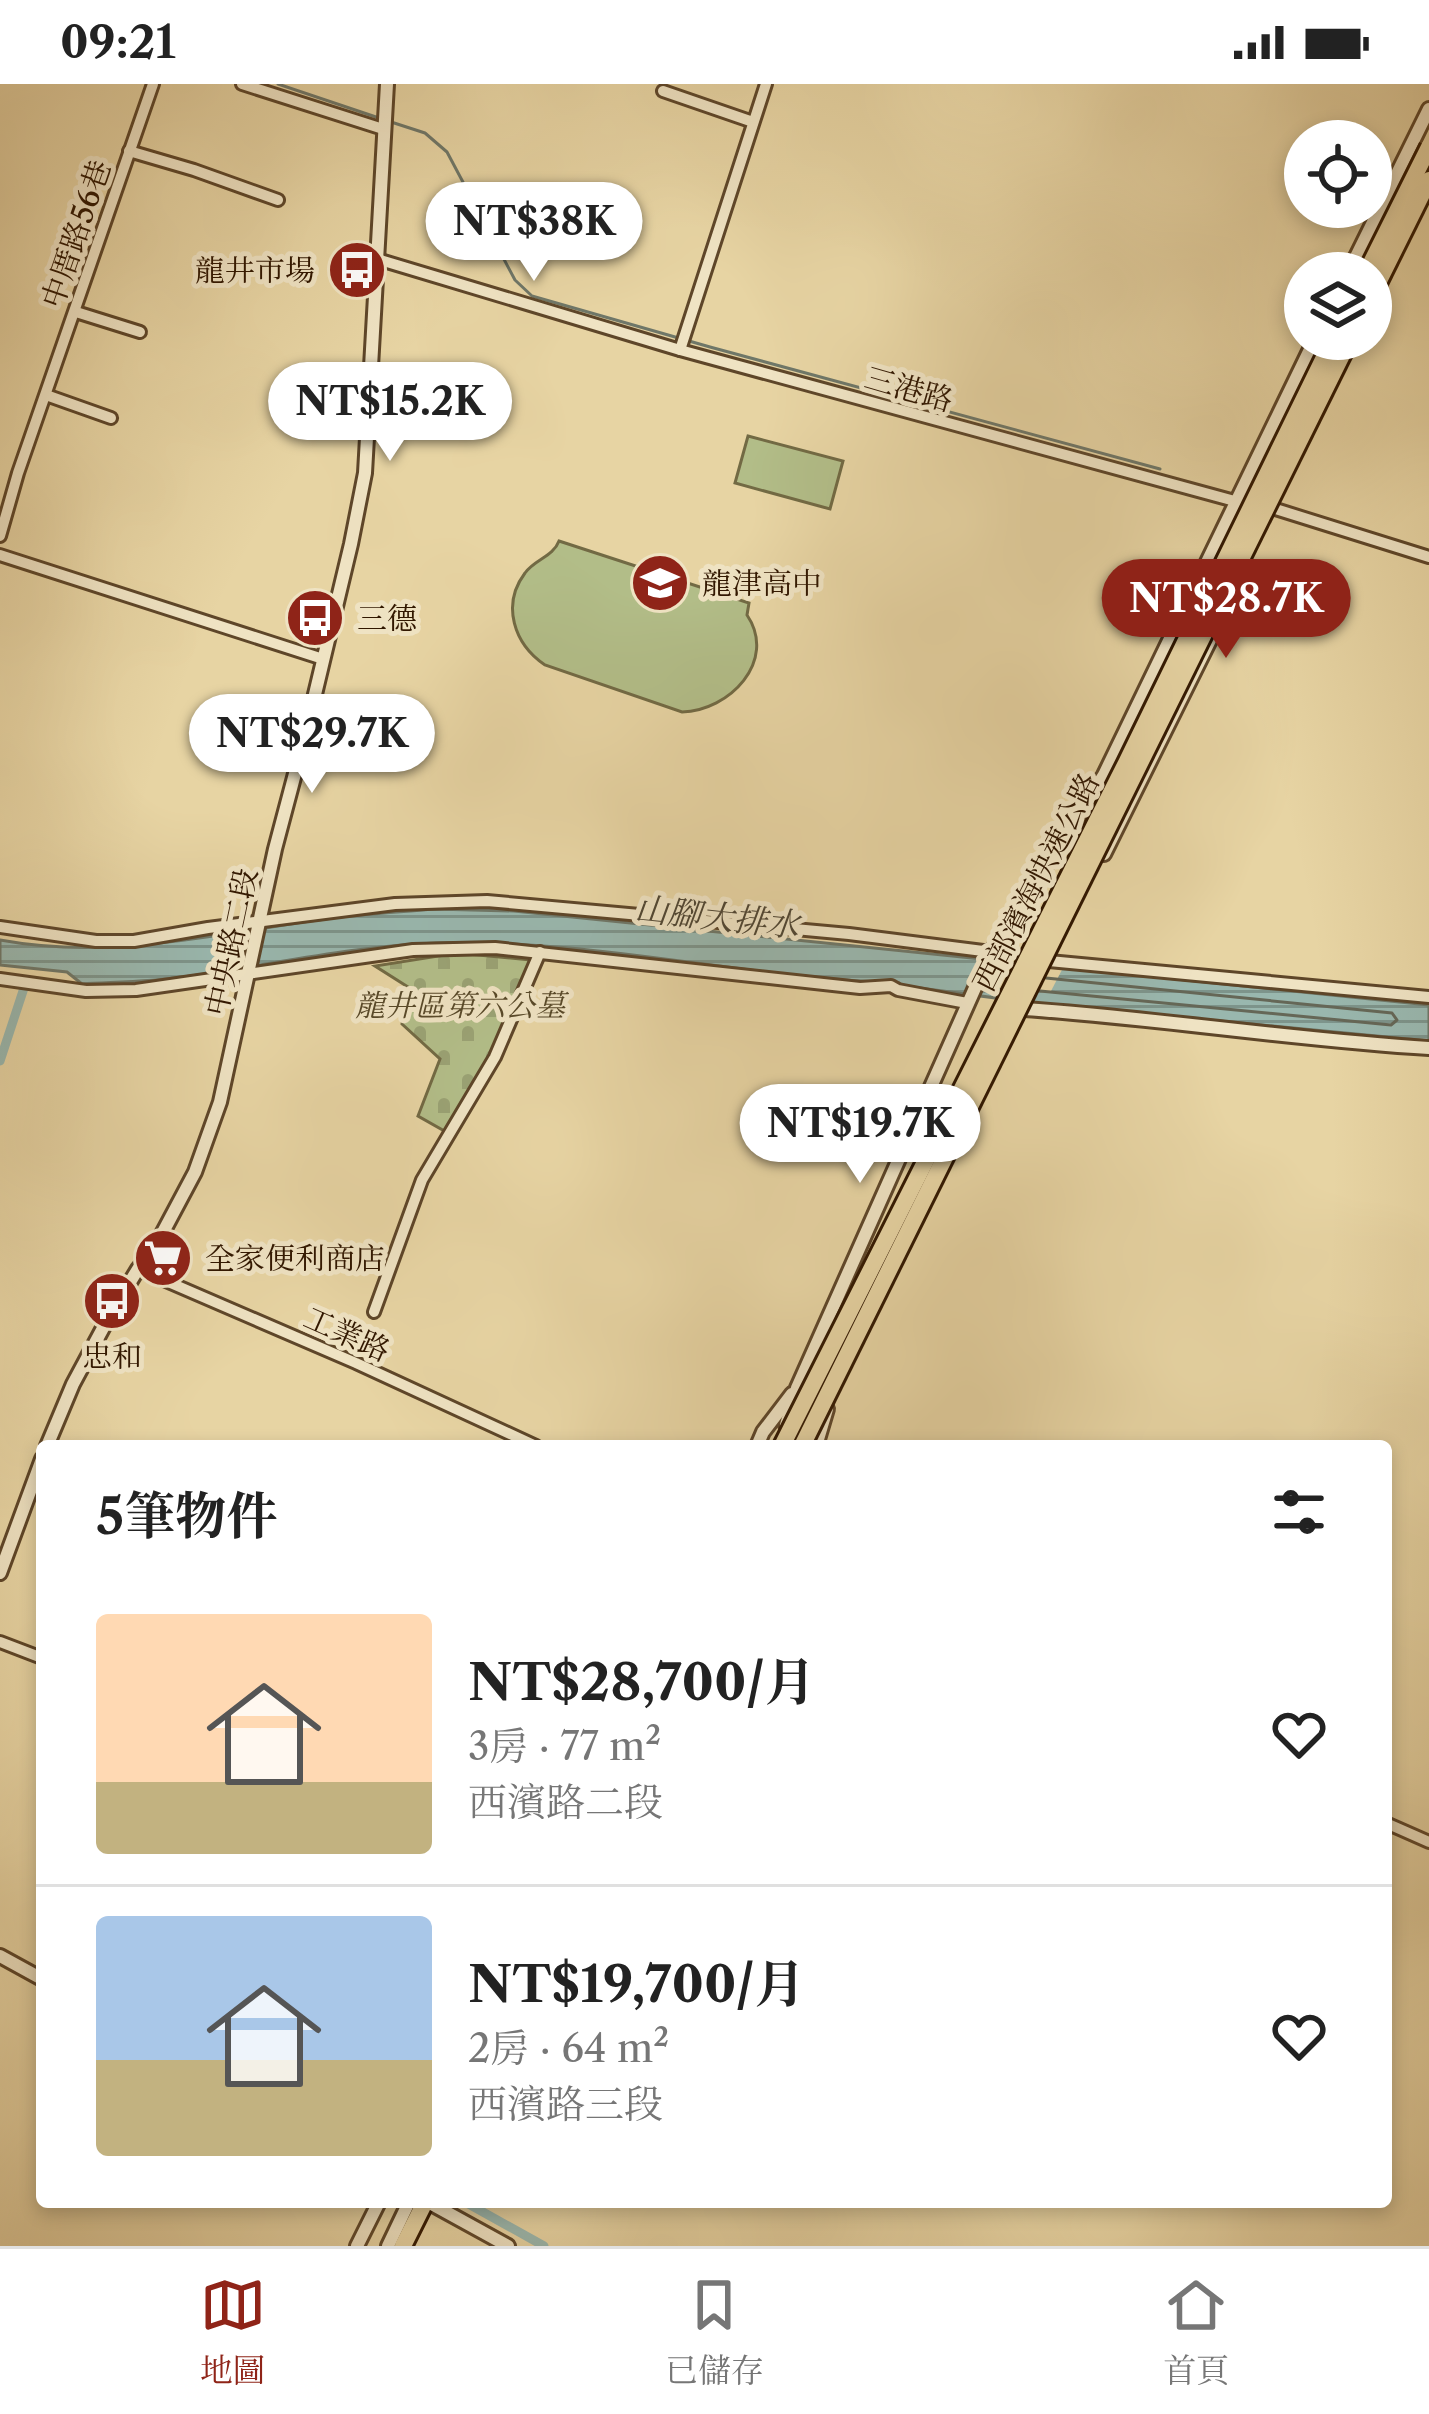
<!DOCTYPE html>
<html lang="zh-TW">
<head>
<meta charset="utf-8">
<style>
  body { margin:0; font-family:"Libre Caslon Text","Noto Serif TC",serif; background:#f2f2f2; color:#222; height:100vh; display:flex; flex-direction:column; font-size:45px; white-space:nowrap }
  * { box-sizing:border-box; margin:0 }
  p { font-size:39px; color:#767676 }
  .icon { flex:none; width:66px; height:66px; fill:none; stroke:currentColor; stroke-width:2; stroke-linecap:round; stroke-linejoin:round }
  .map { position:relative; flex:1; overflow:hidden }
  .panel { position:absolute; left:36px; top:1356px; width:1356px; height:768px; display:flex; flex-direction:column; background:#fff; border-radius:12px; box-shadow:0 6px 18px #0003 }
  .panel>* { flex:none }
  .fabs { position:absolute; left:1284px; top:36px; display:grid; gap:24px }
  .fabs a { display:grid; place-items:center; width:108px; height:108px; border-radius:50%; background:#fff; box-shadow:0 6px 18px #0003; font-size:60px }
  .price { position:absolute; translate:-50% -102px; padding:0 27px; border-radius:42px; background:#fff; color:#222; font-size:39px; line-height:78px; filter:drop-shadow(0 3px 6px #0008) }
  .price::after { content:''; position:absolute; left:50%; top:72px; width:36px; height:27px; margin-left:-18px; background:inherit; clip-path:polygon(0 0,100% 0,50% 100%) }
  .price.active { background:#8f2418; color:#fff }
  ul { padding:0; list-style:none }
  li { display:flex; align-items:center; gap:36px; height:300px; padding:0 60px }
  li+li { border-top:3px solid #e0e0e0 }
  li span { display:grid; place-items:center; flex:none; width:336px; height:240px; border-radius:12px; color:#555 }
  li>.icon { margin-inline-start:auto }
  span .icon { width:144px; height:144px; fill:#fffc; stroke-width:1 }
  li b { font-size:51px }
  h2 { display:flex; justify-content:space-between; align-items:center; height:144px; padding:0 60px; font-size:51px }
  .status { display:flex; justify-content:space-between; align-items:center; height:84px; padding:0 60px; background:#fff; direction:ltr }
  .status svg { height:33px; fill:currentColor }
  .dock { display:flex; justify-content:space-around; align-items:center; height:168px; border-top:3px solid #e0e0e0; background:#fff; font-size:33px; color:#767676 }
  .dock a { display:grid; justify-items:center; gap:6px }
  .dock .active { color:#8f2418 }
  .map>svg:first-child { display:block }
  .grass { fill:#b2bd88; stroke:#726a44; stroke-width:3 }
  .cemetery { fill:url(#cemetery-stones); stroke:#726a44; stroke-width:3 }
  .water { fill:url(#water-rules); stroke:#6f7768; stroke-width:3 }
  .pier { fill:#e7d4a3 }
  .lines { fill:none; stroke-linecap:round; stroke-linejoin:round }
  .shore { stroke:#656757; stroke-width:3 }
  .stream { stroke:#6f7768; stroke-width:3 }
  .canal { stroke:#99b7ae; stroke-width:9 }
  .minor-casing { stroke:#5e4629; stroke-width:16 }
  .tertiary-casing { stroke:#5e4629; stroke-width:18 }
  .trunk-casing { stroke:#311700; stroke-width:22 }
  .minor { stroke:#efe3c3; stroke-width:10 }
  .tertiary { stroke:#efe3c3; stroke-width:12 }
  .trunk { stroke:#e7d4a3; stroke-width:16 }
  .trunk-bridge-casing { stroke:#311700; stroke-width:22; stroke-linecap:butt }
  .trunk-bridge { stroke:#e7d4a3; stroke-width:16 }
  .labels { text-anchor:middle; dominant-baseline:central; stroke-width:10; stroke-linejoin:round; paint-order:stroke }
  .street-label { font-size:30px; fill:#311700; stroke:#efe3c3 }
  .poi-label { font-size:30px; fill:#311700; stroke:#efe3c3; text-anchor:start }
  .park-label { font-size:30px; font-style:italic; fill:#584929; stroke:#efe3c3 }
  .water-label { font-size:33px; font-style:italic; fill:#504734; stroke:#efe3c3 }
</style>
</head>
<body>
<div class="status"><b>09:21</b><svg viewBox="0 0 49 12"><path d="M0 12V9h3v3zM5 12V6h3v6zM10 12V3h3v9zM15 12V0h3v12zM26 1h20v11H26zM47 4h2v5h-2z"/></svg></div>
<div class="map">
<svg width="1429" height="2162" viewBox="0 0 1429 2162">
  <defs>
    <pattern id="cemetery-stones" width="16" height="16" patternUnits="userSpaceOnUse" patternTransform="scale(3)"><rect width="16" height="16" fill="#b2bd88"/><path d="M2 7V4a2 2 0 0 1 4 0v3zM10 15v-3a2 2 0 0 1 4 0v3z" fill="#9aa274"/></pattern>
    <pattern id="water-rules" width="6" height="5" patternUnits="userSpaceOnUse" patternTransform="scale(3)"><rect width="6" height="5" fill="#99b7ae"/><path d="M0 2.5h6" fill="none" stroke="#7d948b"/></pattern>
  </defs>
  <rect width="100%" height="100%" fill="#e7d4a3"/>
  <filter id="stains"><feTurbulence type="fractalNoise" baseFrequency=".00167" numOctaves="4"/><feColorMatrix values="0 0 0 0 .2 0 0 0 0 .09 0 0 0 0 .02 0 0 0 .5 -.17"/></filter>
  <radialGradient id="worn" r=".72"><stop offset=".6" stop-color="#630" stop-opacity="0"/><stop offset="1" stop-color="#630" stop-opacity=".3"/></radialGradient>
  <g class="grass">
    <polygon points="748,352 843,377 830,425 735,399"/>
    <path d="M559,457L749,519L747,531C778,577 729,627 682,628L545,581C514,560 501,521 525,489C535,475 553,473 559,457Z"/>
  </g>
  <polygon class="cemetery" points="457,869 531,876 524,903 485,996 448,1049 418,1032 440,975 402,940 408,903 375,882"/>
  <path class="water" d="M434,825L514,827L1429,921V957L1042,920L904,902L899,899C744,894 591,854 436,859C351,862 266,882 182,893C149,898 115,898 82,900L67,888L0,881V856C113,877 220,849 332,834C366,830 400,828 434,825Z"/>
  <polygon class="pier" points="991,871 1066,878 1050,909 974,902"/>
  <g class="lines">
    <polyline class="shore" points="1040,907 1391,941 1397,936 1392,929 1046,894"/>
    <g class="stream">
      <polyline points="278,0 379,34"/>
      <polyline points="388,37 425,49 447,68 515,196 532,212 710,263 1160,385"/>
    </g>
    <g class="canal">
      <polyline points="0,977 24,904"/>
      <polyline points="465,2118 544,2162"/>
    </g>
    <defs>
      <g id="minor">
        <polyline points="242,0 383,45"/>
        <polyline points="663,7 753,38"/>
        <polyline points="129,67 194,86 278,116"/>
        <polyline points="377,175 680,266 1242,419"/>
        <polyline points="76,228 140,248"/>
        <polyline points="680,266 766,0"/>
        <polyline points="46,311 111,334"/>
        <polyline points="1266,422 1429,473"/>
        <polyline points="0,452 18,389 153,0"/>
        <polyline points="0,471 323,575"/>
        <polyline points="0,843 96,857 134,857 208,844 395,820 487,817 849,850 991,868"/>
        <polyline points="1049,877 1429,913"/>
        <polyline points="0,895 86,907 136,906 413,866 495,864 860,904 891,902 898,906 967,919"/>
        <polyline points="138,1185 356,1279 536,1362"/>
        <polyline points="374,1228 422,1096 495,973 540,868"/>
        <polyline points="0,1558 42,1574"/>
        <polyline points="1386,1739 1429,1758"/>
      </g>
      <g id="tertiary">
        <polyline points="1348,189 1429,25"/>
        <polyline points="1104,770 1212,552"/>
        <path d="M1024,925C1159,934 1294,956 1429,964"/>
        <polyline points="786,1341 797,1304 991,868 1104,691 1315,255"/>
        <polyline points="47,1362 73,1300 110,1231 138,1185 153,1167 195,1088 220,1018 275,765 305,652 351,460 365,389 387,0"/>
        <polyline points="757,1362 763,1348 792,1310"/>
        <polyline points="816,1362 827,1325"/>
        <polyline points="0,1489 42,1375"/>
        <polyline points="0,1872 42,1895"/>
        <polyline points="428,2118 508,2162"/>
        <polyline points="357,2162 379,2118"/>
        <polyline points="388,2162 409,2118"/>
      </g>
      <polyline id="trunk" points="403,2162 425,2118"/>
    </defs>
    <use href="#minor" class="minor-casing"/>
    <use href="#tertiary" class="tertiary-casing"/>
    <use href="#trunk" class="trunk-casing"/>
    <use href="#minor" class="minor"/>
    <use href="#tertiary" class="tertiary"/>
    <use href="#trunk" class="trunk"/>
    <defs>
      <g id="trunk-bridge">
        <polyline points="1366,189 1429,63"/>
        <polyline points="1371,213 1429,96"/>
        <polyline points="782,1362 1126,679 1333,255"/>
        <polyline points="802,1362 1350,255"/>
      </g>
    </defs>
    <use href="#trunk-bridge" class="trunk-bridge-casing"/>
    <use href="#trunk-bridge" class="trunk-bridge"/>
  </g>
  <defs>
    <symbol id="bus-disc" viewBox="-11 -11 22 22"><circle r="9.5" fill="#8f2418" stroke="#efe3c3"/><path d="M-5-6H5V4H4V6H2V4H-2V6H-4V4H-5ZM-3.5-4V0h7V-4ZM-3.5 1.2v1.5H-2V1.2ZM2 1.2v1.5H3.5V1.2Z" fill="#fff"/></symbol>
    <symbol id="school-disc" viewBox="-11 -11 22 22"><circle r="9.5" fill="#8f2418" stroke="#efe3c3"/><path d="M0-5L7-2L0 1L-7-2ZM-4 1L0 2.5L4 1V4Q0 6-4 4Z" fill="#fff"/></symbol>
    <symbol id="supermarket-disc" viewBox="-11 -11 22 22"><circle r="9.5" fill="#8f2418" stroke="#efe3c3"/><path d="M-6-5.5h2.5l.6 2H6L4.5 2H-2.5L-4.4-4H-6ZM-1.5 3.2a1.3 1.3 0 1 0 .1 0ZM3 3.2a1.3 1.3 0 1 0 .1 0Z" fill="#fff"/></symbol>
  </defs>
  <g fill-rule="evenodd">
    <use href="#bus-disc" x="324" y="153" width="66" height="66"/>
    <use href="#school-disc" x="627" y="466" width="66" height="66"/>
    <use href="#bus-disc" x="282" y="501" width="66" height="66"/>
    <use href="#supermarket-disc" x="130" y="1141" width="66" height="66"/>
    <use href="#bus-disc" x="79" y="1184" width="66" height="66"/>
  </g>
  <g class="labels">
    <g class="street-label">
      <text transform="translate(76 150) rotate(-71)">中厝路56巷</text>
      <text transform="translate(909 305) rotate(16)">三港路</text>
      <text transform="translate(1036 798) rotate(-63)">西部濱海快速公路</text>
      <text transform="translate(231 858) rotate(-78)">中央路二段</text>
      <text transform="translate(347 1250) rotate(24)">工業路</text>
    </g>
    <g class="poi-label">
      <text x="315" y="186" text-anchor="end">龍井市場</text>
      <text x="702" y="499">龍津高中</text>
      <text x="357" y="534">三德</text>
      <text x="205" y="1174">全家便利商店</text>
      <text x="112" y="1272" text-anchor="middle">忠和</text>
    </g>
    <g class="park-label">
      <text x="460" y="921">龍井區第六公墓</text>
    </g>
    <g class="water-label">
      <text transform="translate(717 833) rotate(6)">山腳大排水</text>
    </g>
  </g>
  <rect width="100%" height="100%" filter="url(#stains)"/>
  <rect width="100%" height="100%" fill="url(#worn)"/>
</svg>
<div class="fabs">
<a><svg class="icon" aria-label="locate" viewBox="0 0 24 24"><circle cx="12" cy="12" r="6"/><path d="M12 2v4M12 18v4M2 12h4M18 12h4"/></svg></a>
<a><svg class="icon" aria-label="layers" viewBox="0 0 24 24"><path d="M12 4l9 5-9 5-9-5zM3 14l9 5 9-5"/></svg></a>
</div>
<b class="price" style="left:534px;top:200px">NT$38K</b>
<b class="price" style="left:390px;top:380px">NT$15.2K</b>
<b class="price active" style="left:1226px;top:577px">NT$28.7K</b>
<b class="price" style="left:312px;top:712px">NT$29.7K</b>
<b class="price" style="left:860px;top:1102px">NT$19.7K</b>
<section class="panel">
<h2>5筆物件<svg class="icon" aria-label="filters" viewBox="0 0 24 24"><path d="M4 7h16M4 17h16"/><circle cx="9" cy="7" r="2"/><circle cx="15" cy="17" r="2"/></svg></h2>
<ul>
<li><span style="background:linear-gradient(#ffd9b3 70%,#c2b280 0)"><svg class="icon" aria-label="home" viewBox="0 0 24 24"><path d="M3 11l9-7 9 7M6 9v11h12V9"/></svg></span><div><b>NT$28,700/月</b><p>3房 · 77 m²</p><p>西濱路二段</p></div><svg class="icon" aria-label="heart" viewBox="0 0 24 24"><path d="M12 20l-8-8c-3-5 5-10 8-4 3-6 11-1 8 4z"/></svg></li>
<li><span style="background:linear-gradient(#a9c7e8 60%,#c2b280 0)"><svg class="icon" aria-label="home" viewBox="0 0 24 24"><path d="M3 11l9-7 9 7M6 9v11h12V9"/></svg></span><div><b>NT$19,700/月</b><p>2房 · 64 m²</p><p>西濱路三段</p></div><svg class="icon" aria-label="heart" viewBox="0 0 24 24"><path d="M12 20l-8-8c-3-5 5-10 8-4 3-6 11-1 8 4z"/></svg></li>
</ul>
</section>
</div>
<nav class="dock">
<a class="active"><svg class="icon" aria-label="map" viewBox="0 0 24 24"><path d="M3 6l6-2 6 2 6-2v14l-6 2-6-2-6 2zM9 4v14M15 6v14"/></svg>地圖</a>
<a><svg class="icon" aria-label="saved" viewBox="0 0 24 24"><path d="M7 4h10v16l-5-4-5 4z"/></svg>已儲存</a>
<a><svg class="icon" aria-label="home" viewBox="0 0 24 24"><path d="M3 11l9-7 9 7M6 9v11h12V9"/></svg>首頁</a>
</nav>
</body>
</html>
